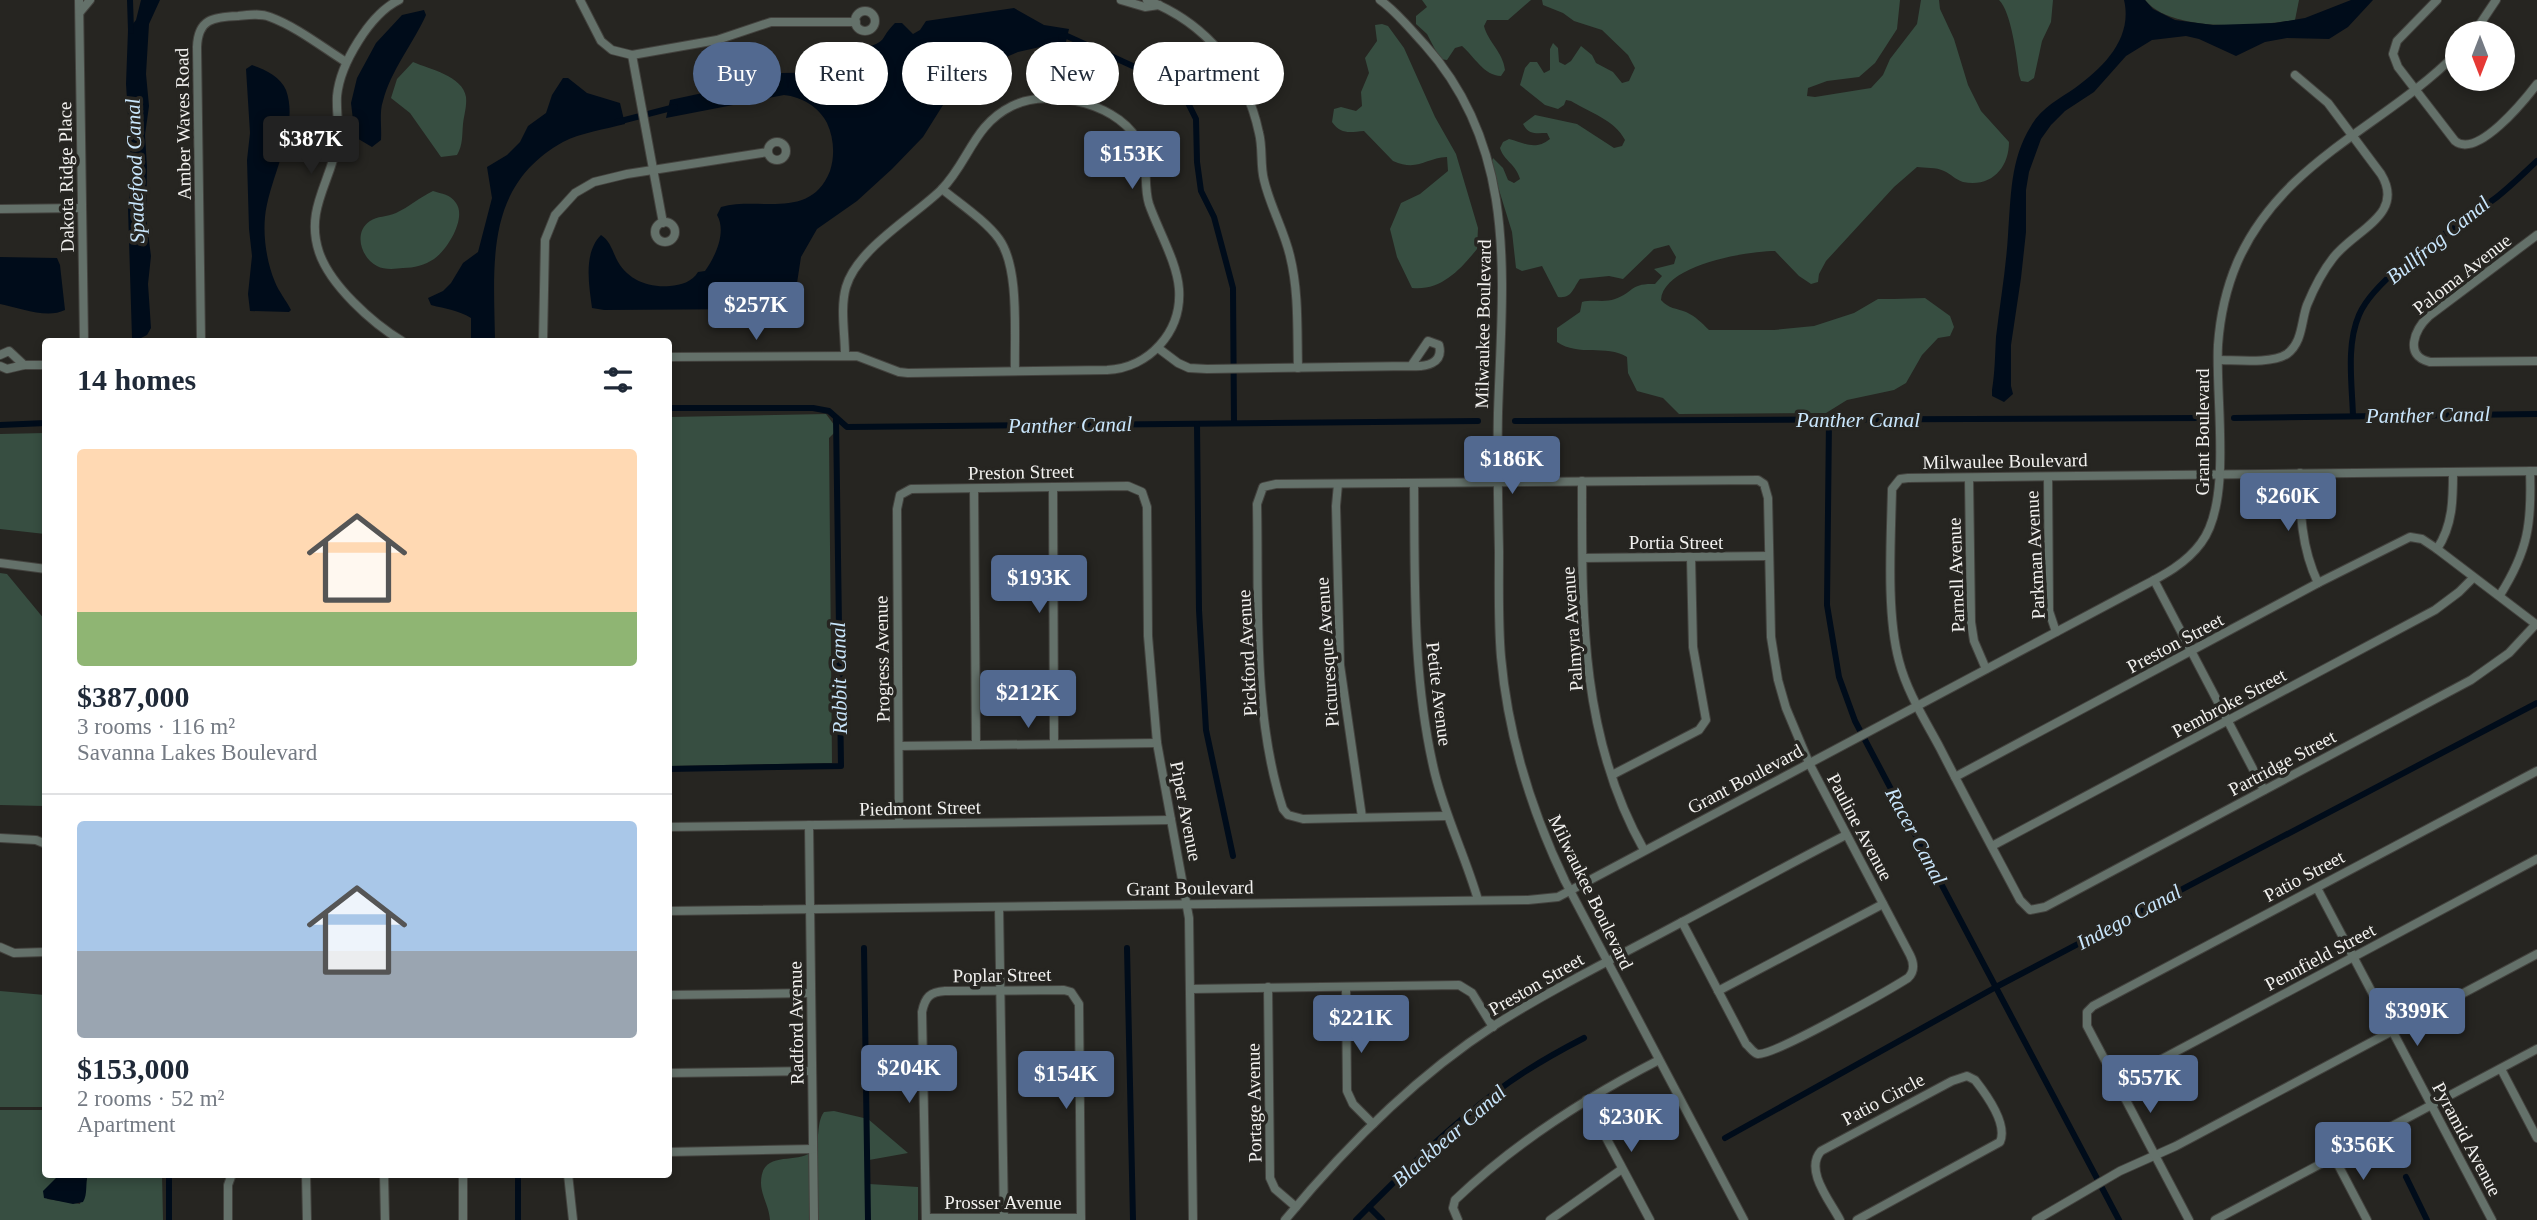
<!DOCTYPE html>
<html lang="en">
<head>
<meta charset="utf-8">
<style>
  body { margin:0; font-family:Georgia,serif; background:#f2f2f3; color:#1f2937; height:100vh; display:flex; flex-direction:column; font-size:26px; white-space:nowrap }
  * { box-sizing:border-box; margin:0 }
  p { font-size:23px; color:#747a83 }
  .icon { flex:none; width:38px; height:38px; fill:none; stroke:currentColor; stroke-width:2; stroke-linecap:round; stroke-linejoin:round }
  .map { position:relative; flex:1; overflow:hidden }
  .drawer { position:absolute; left:42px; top:338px; width:630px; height:840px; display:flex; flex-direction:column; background:#fff; border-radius:7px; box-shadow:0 4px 10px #0003 }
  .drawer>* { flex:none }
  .guide { position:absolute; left:693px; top:42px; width:665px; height:63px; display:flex; gap:14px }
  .needle { width:46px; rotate:180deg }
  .tools { position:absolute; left:2445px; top:21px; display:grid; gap:14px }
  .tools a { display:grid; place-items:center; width:70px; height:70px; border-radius:50%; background:#fff; box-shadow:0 4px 10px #0003; font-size:35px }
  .price { position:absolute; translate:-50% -60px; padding:0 16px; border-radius:7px; background:#526990; color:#fff; font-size:23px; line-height:46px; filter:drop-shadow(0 2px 4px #0008) }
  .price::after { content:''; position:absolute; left:50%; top:42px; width:21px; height:16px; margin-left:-10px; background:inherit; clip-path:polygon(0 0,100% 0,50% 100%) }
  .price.current { background:#222; color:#fff }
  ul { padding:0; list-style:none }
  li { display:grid; align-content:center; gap:14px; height:371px; padding:0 35px }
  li+li { border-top:2px solid #e0e1e3 }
  li span { display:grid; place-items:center; height:217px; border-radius:7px; color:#555 }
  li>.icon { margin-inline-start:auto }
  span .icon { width:126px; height:126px; fill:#fffc; stroke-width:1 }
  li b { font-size:30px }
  h2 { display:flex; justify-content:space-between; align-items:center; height:84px; padding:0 35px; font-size:30px }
  .pill { padding:0 24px; border-radius:32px; background:#fff; box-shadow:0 4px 10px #0003; font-size:24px; line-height:63px }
  .pill.current { background:#526990; color:#fff }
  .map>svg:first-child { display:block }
  .green { fill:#374e41 }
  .water { fill:#000c1a }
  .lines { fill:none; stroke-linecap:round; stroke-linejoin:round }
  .canal { stroke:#000c1a; stroke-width:6 }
  .minor-casing { stroke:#43423e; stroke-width:10 }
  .minor { stroke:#64716a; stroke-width:8 }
  .labels { text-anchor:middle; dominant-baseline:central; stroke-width:7; stroke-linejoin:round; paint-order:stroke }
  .street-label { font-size:19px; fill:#f2f1ef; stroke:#262521 }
  .water-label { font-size:21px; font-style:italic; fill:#c9e6fc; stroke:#262521 }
</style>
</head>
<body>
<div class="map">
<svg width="2537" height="1220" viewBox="0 0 2537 1220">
  <rect width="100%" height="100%" fill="#262521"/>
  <g class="green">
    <path d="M1422,0H1531L1508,20H1487L1484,26C1488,42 1503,52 1505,70L1501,76C1484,76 1474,56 1462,46L1455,48L1447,60L1440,59L1427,34L1416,24V16L1427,7Z"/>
    <path d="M1542,0H1900L1897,29L1875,63L1859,77L1827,81L1808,88L1807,96L1815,97L1871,88L1883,75L1890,59L1917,24L1921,0H1939L1940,9L1954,39L1968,85L1981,111L2009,142C2009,168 1991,188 1963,182C1956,180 1951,174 1944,171C1936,167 1925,168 1917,167L1894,187L1826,261L1819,274L1818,282L1811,284L1799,276L1775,251C1747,251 1663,265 1661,300C1669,309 1676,308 1686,312C1695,316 1702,323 1709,330H1774L1814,326L1854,313L1878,299H1894L1925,298L1950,316L1954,327L1950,336L1938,338L1922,355L1906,383L1894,390L1847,400L1826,413L1679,414L1663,398L1637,391L1628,373L1627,357C1606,344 1579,357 1557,342V328L1580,312L1582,302C1593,299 1604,303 1615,299C1634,292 1630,283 1655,284L1662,276L1654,269L1674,264L1676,257L1669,245L1654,249L1623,279L1609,276L1580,279C1573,288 1572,299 1558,297L1542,266L1522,271L1516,268L1512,232L1491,164L1493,158L1503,168L1508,180L1514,183L1520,179C1516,164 1504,161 1500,148L1503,142L1509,139C1525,143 1535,151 1550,139L1547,133C1535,133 1529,135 1523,124L1535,115L1577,124L1614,148L1622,146L1625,140C1615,120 1589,112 1571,101L1566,100L1564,105L1558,109L1545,105L1520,85L1525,68L1530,62H1537L1544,73L1550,70V49L1553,43L1558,48L1559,62L1565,65L1571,61L1581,46L1592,55L1596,63L1613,72L1622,83L1629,81L1635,68L1628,55L1602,30L1574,21L1563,13L1543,5Z"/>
    <path d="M1999,0H2053L2051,22L2042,41L2034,78L2028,82L2021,81L2019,75C2017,58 2011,11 1999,0Z"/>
    <path d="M2145,0H2299L2295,20C2256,26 2172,33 2145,0Z"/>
    <path d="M1382,24L1388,26L1404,48L1435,117L1456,154L1478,228L1477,249C1460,270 1441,291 1412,288L1397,257L1390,229L1401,203L1420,194L1448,171L1447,157C1425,158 1418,172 1393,161L1364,131C1350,132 1341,135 1332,122L1334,109L1341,107L1356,111L1362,106L1361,92L1369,73L1365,58L1377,41L1375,25Z"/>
    <path d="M413,62C429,69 463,76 466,97C467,106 464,115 463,124C462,135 463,145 457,155L441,157L410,113L391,98L397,79Z"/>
    <path d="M433,191C442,194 450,194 456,203C467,218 447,250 434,259C425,265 414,268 403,268C395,269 384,270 377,266C361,258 353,232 370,221C377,216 387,217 396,213C409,207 420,197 433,191Z"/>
    <polygon points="826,414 835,426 834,433 829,438 832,763 669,766 669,417"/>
    <polygon points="45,433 45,534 0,529 0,434"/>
    <polygon points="0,573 7,574 45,620 45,806 0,805"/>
    <polygon points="0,991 45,995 45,1107 0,1107"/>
    <polygon points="0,1110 45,1110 46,1174 60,1174 53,1182 47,1199 80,1204 88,1174 162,1174 163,1220 0,1220"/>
    <path d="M834,1111L868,1119L908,1153L869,1160V1184L918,1187V1220H770C769,1206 761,1195 761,1183C761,1149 795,1165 811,1152C822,1143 815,1124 824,1112Z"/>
  </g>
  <g class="water">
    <polygon points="141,0 160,0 149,24 146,74 149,106 145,135 147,167 146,218 151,256 148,284 151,328 147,335 135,341 132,338 128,208 132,177 126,84 128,30 136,20"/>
    <path d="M2124,0H2145L2153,9L2175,20L2213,25L2275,23L2305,18L2351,0H2373L2348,27L2329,39L2287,38L2265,42L2236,56L2199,39L2186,36L2152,40L2126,56L2094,92L2065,111L2051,125L2041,139L2029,172L2026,190V232L2021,278L2011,345V386L2013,394L2004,402L1992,396V390C1995,372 1995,354 1996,337C2000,303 2006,269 2008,235C2011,198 2010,159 2031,126C2041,108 2059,99 2075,88C2104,67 2133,38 2124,0Z"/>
    <path d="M1014,8L1044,25L1069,29L1065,46L1040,47L1018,52L983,67L963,80L953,89L923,137L892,169L857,201L817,229L801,257L795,296L788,304L774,309L604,310L592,308C589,285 583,253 601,235C609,240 612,249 616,258C626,279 647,288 670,286C681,285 692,282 698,272L705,271C715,257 727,232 717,215L721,207C760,196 810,221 830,171C835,156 834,138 827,123C819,107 802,97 784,95L666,118L670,100L745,84L781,73L846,72L853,68L861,49C890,41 878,40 895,23H902L913,34L920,30L926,21Z"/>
    <path d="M424,10L426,15C413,44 391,70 383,101C379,112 382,128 381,140L372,147L355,137L351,103L357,78L376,43L402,15Z"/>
    <path d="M252,65C264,69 281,77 286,90C300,128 269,178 265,217C263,238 267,263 275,282C279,292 286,300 291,310L289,312L250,311L248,294L252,256L249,229L247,160L250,133L246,69Z"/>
    <path d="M563,78H568L587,93L620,103L625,124C606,129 580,133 563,142C484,186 494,264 495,341H471V318C458,310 446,309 431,305L428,298L443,291L451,283L463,263L478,252L492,198L487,167L507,155L520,142L528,126L546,113L552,95Z"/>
    <path d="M0,257L57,258L60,265L65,310C47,319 20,308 0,304Z"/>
    <path d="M60,1174H88C85,1184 88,1194 83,1202L73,1204L44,1198L43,1191Z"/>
  </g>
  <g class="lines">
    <g class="canal">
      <polyline points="130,0 131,31"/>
      <polyline points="1061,37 1067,36 1148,73 1185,97 1196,119 1197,162 1201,191 1214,217 1233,288 1234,423"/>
      <polyline points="617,122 675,107"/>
      <polyline points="668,408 813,408 829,411 847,427 1478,421"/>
      <path d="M2353,416C2352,384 2346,345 2359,315C2377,273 2460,225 2497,197C2511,186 2524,173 2537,161"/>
      <polyline points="2234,418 2537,414"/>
      <polyline points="1829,420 1827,605 1839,677 1855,721 2119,1220"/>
      <polyline points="1515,421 2201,418"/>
      <polyline points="1197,424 1199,610 1206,730 1233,856"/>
      <polyline points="0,425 46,423"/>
      <polyline points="668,769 841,766 836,418"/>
      <polyline points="864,948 868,1220"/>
      <polyline points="1127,948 1133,1220"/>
      <polyline points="1725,1138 1996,987 2537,703"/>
      <polyline points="169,1174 169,1220"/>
      <polyline points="2406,1177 2427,1220"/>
      <polyline points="518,1178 518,1220"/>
      <polyline points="1369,1207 1382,1220"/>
      <path d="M1356,1220C1401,1175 1445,1130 1496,1092C1523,1071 1553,1054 1584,1038"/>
    </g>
    <defs>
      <g id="minor">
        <polyline points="79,0 84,341"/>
        <path d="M399,0C370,14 340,64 337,96C336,112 340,128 337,144C330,183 305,210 319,252C330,285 372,323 402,341"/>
        <polyline points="580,0 601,41 612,50 632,55 717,40 771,22 856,22"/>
        <polyline points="1121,0 1145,7 1159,5"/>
        <path d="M1147,0C1206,23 1246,71 1259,133C1263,148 1260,165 1264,180C1270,206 1284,230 1290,256C1299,292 1297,331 1298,368"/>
        <path d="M1380,0C1397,12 1410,29 1425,45C1520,151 1502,282 1498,413C1497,459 1498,505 1499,551C1499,587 1498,622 1501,657C1508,736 1531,810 1565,881L1744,1220"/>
        <path d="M2437,0L2397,41L2393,54L2398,67L2455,141C2477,159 2524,101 2537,84"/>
        <circle cx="865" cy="21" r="10"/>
        <polyline points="80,12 90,0"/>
        <polyline points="2474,33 2496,0"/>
        <polyline points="632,55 663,223"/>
        <circle cx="777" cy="151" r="9"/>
        <path d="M942,189C959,203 986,221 999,239C1020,268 1014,335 1015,371"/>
        <polyline points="0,209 82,208"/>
        <circle cx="665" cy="232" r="10"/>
        <path d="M2537,235L2429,316C2415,329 2403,356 2430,362L2537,361"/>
        <path d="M201,341L197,47C198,19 213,17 238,16C249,15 260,13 270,17C297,27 322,47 346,62"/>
        <polyline points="543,341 545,240 555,215 575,193 594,182 627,174 768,152"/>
        <path d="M1158,348L1178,363L1189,368L1207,369L1411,366L1428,341L1439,345C1444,364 1425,367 1411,366"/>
        <polyline points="0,355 9,351 24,365"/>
        <path d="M668,357L857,356L899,372L908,373L1107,370C1149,368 1182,332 1179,289C1177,262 1158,230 1149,204C1143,185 1149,165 1141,147C1124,104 1051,87 1012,106C973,125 969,162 941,190C913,217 857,249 846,287C840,308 845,334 845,355"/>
        <path d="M2218,360C2236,360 2272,364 2287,354C2303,342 2301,321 2307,305C2314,288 2322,272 2333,258C2354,230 2406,215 2381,174L2328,103L2295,75"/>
        <polyline points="0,366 7,369 24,365 46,365"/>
        <path d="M2300,473C2300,512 2301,547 2318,583"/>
        <polyline points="2048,477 2049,611 2056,632"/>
        <polyline points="1969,478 1971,622 1974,641 1986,669"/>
        <path d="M1582,481C1582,609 1579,735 1644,850"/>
        <path d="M1414,483C1415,581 1412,679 1435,774C1446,818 1466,858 1478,900"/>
        <polyline points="1338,484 1336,506 1340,665 1362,817"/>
        <polyline points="1053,487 1054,744"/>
        <polyline points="974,489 976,745"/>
        <path d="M2437,549C2453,525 2453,499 2453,472"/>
        <polyline points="1583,558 1769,556"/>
        <polyline points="0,563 46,569"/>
        <polyline points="2154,580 2264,790"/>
        <path d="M2500,595C2528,551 2532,523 2530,471"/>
        <path d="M2536,624L2509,653L2471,680L2045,907L2030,910L2020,900C1993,849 1966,799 1940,748C1925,720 1907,692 1899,661C1886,613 1891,539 1892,489L1900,479L1908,478L2537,471"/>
        <polyline points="900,746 1157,743"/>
        <polyline points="1612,775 1699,730 1706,720 1693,647 1691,558"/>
        <polyline points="1955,777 2318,583 2410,537 2422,539 2437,549 2537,625"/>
        <path d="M1447,816L1303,819L1288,815L1283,809C1252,714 1259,603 1257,504L1263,487L1276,484L1758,480L1764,484L1768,498L1771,637L1778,680L1786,708L1809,763L1910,955C1914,963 1915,971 1908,978C1889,990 1773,1056 1758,1054C1753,1053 1750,1047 1746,1044L1682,922"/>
        <polyline points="899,823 897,509 900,495 911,489 1128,486 1142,492 1147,507 1148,636 1157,743 1189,918 1193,1220"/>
        <polyline points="809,825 814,1220"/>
        <polyline points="668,827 1171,820"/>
        <polyline points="0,838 36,840 46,844"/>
        <polyline points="1992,846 2435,610 2459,592 2473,578"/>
        <polyline points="2317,888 2492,1220"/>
        <polyline points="999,907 1004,1220"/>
        <path d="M668,911L1528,900L1558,897L2137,589C2160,577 2185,565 2201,543C2233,501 2215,399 2218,345C2220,317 2226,289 2237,263C2281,161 2384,127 2457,53"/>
        <polyline points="0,947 14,953 46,952"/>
        <polyline points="1268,987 1270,1178 1275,1189 1296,1207"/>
        <polyline points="1346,987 1347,1091 1353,1104 1373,1124"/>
        <polyline points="1191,989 1459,985 1472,993 1493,1027"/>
        <polyline points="1718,991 1883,904"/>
        <polyline points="668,995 811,993"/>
        <polyline points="2501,1069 2537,1138"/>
        <polyline points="668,1073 812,1071"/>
        <polyline points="2117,1083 2537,859"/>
        <polyline points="1586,1100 1650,1220"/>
        <polyline points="668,1152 813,1149"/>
        <polyline points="2334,1157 2367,1220"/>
        <polyline points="306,1174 307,1220"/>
        <polyline points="384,1174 385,1220"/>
        <polyline points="463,1174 463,1220"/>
        <polyline points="568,1174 573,1220"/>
        <polyline points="926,1218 1081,1218"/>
        <polyline points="228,1220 228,1185 232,1174"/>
        <path d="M926,1220L922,1012C925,997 930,992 945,991L1064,990L1071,992L1079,1004L1081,1220"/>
        <path d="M1285,1220C1346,1146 1415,1077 1495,1025C1555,987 1619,956 1682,922C1737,893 1791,863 1846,835"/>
        <path d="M1458,1220L1453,1208L1455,1200C1516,1142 1585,1098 1659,1060"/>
        <polyline points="1550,1220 1622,1169"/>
        <path d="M1840,1220C1830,1201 1804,1170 1821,1151L1952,1081L1967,1076L1975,1080C1986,1094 2008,1124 2000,1142L1857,1220"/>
        <polyline points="2036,1220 2120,1171 2176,1146 2537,954"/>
        <polyline points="2189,1220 2087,1026 2087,1012 2093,1006 2537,771"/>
        <polyline points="2215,1220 2537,1049"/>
      </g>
    </defs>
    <use href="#minor" class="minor-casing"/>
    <use href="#minor" class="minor"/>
  </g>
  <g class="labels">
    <g class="street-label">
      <text transform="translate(183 124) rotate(-91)">Amber Waves Road</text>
      <text transform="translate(66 177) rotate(-91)">Dakota Ridge Place</text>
      <text transform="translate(2462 274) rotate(-38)">Paloma Avenue</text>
      <text transform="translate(1483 324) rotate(-89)">Milwaukee Boulevard</text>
      <text transform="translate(2202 432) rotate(-90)">Grant Boulevard</text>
      <text transform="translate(2005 461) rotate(-1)">Milwaulee Boulevard</text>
      <text transform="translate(1021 472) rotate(-1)">Preston Street</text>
      <text x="1676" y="542">Portia Street</text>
      <text transform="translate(2035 555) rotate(-93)">Parkman Avenue</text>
      <text transform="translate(1956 575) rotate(-92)">Parnell Avenue</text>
      <text transform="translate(1572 629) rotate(-94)">Palmyra Avenue</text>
      <text transform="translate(2175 643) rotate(-28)">Preston Street</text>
      <text transform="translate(1327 652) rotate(-94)">Picturesque Avenue</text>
      <text transform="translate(1247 653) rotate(-93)">Pickford Avenue</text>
      <text transform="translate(882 659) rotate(-91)">Progress Avenue</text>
      <text transform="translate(1439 694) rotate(83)">Petite Avenue</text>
      <text transform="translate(2229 703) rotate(-28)">Pembroke Street</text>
      <text transform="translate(2282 763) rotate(-28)">Partridge Street</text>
      <text transform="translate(1745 779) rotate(-28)">Grant Boulevard</text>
      <text transform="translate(920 808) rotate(-1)">Piedmont Street</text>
      <text transform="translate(1186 811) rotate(79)">Piper Avenue</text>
      <text transform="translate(1860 827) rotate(62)">Pauline Avenue</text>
      <text transform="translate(2304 876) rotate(-28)">Patio Street</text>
      <text transform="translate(1190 888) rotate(-1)">Grant Boulevard</text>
      <text transform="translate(1591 892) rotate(64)">Milwaukee Boulevard</text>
      <text transform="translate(2320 957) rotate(-28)">Pennfield Street</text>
      <text transform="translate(1002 975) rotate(-1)">Poplar Street</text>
      <text transform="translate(1536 984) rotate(-30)">Preston Street</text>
      <text transform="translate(796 1023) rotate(-91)">Radford Avenue</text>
      <text transform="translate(1883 1099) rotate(-28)">Patio Circle</text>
      <text transform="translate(1254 1103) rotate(-91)">Portage Avenue</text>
      <text transform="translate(2467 1139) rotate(62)">Pyramid Avenue</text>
      <text x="1003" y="1202">Prosser Avenue</text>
    </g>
    <g class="water-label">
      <text transform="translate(135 171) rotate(-92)">Spadefood Canal</text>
      <text transform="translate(2438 240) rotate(-39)">Bullfrog Canal</text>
      <text transform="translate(2428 415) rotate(-1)">Panther Canal</text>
      <text x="1858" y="420">Panther Canal</text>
      <text transform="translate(1070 425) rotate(-1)">Panther Canal</text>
      <text transform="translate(839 678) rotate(-91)">Rabbit Canal</text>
      <text transform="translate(1916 836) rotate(62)">Racer Canal</text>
      <text transform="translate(2129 917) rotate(-28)">Indego Canal</text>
      <text transform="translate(1449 1136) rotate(-41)">Blackbear Canal</text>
    </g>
  </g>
</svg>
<div class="tools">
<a><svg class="needle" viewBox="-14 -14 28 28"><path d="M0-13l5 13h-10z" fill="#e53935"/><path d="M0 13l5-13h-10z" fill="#747a83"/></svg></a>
</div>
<b class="price current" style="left:311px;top:176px">$387K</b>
<b class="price" style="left:1132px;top:191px">$153K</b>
<b class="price" style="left:756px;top:342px">$257K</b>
<b class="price" style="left:1512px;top:496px">$186K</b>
<b class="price" style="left:2288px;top:533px">$260K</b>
<b class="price" style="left:1039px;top:615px">$193K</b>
<b class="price" style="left:1028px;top:730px">$212K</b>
<b class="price" style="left:2417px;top:1048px">$399K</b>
<b class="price" style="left:1361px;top:1055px">$221K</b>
<b class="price" style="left:909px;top:1105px">$204K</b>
<b class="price" style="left:1066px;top:1111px">$154K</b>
<b class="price" style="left:2150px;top:1115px">$557K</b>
<b class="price" style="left:1631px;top:1154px">$230K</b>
<b class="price" style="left:2363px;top:1182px">$356K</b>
<div class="guide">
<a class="pill current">Buy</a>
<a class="pill">Rent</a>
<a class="pill">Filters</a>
<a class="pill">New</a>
<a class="pill">Apartment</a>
</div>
<section class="drawer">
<h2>14 homes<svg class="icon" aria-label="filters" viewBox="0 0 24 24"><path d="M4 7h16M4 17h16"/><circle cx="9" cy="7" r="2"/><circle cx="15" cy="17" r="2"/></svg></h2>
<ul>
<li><span style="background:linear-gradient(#ffd9b3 75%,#8fb573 0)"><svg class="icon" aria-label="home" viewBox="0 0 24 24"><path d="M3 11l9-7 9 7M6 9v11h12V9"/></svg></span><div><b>$387,000</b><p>3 rooms · 116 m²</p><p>Savanna Lakes Boulevard</p></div></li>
<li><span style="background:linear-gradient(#a9c7e8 60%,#9aa5b1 0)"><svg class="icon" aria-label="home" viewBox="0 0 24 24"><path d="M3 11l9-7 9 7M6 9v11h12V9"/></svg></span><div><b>$153,000</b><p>2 rooms · 52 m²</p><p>Apartment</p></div></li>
</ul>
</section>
</div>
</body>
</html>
